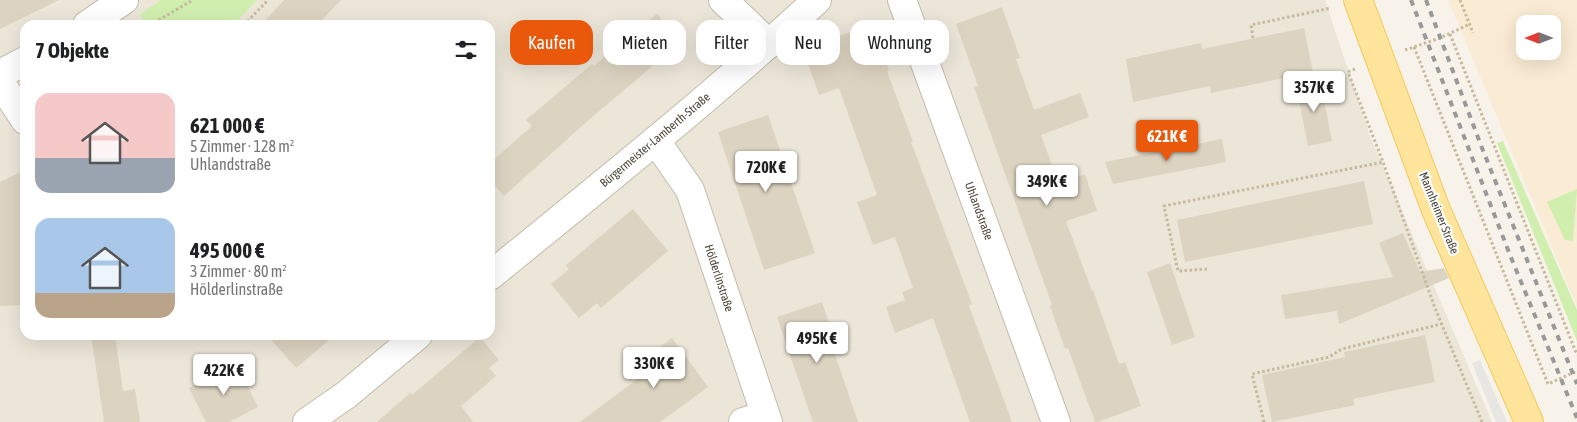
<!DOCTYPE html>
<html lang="de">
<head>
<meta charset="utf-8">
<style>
  body { margin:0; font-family:"Asap Condensed",sans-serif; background:#f6f6f6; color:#202124; height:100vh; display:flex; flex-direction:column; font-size:19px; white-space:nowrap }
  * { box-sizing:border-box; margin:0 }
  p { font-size:16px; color:#757577 }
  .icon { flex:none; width:28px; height:28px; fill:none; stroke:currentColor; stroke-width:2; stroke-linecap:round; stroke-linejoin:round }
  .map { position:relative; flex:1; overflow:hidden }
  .details { position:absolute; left:20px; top:20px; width:475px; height:320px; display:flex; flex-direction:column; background:#fff; border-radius:15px; box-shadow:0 5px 20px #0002 }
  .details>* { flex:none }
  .top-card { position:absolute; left:510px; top:20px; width:475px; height:45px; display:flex; gap:10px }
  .needle { width:32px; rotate:270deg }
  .fabs { position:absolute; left:1516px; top:15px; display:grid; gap:10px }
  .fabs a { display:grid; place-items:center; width:45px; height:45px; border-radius:10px; background:#fff; box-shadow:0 5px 20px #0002; font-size:25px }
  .price { position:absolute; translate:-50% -42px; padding:0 11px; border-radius:5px; background:#fff; color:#222; font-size:16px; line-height:32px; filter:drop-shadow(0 1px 2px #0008) }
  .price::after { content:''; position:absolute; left:50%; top:30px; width:15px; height:11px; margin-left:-8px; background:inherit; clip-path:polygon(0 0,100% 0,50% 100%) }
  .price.active { background:#ea580c; color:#fff }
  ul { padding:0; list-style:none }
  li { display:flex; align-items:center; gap:15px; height:125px; padding:0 15px }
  li span { display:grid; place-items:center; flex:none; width:140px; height:100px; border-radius:15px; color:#555 }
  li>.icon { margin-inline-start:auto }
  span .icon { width:60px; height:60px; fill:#fffc; stroke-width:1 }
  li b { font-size:21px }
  h2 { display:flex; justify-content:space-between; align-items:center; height:60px; padding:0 15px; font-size:21px }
  .chip { padding:0 18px; border-radius:15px; background:#fff; box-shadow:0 5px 20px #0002; font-size:18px; line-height:45px }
  .chip.active { background:#ea580c; color:#fff }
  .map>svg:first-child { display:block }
  .residential { fill:#ebe6d8; fill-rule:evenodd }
  .commercial { fill:#faebd4; fill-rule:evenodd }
  .green { fill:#d0efaf }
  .parking { fill:#e8e6e2 }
  .building { fill:#ddd3c1 }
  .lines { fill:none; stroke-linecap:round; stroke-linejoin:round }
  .minor-casing { stroke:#c4bcab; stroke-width:30 }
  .major-casing { stroke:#f2c95d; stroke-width:30 }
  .path { stroke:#c7b99b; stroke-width:3; stroke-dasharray:2.5 2.5; stroke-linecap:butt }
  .minor { stroke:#fff; stroke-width:28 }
  .major { stroke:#ffe59b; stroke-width:28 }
  .rail { stroke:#999; stroke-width:4; stroke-dasharray:6 6; stroke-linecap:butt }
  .labels { text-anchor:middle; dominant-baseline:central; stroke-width:4.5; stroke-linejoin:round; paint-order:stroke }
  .street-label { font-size:12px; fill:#4c4437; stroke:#fff }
</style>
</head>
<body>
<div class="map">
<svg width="1577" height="422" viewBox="0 0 1577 422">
  <rect width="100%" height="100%" fill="#f7f3ea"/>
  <path class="residential" d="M0,0H1325L1370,136L1492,422H0ZM25,25H490V335H25Z"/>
  <path class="commercial" d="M1448,0H1577V307ZM1525,24H1552V51H1525Z"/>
  <g class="green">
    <polygon points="161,0 257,0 233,25 150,25 139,15"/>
    <polygon points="1503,141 1577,310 1577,341 1497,143"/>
    <polygon points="1577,189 1573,241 1565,240 1547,202"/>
  </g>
  <polygon class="parking" points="1480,360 1507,422 1496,422 1472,363"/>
  <g class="building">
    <polygon points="0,0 59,0 0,29"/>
    <polygon points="284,0 341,0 317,25 261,25"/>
    <polygon points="1002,7 1020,58 1016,59 1034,110 1080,93 1089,117 1041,135 1059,184 1085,174 1097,211 1066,221 1092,291 1093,290 1119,364 1125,362 1141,406 1098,422 1095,422 1068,348 1065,349 1050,306 1052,305 974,87 978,86 956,24"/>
    <polygon points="657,14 681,42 584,124 504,196 490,180 490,163 532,126 526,120 592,64 594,66 643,23 644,24"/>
    <polygon points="873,24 889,70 887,71 913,142 911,142 972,304 969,306 1012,422 970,422 933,318 895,333 886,307 905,300 902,292 913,288 895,237 873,245 857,202 877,195 839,88 819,95 806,58 823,42"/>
    <polygon points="1304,28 1313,72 1211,93 1210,86 1133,102 1126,59 1201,43 1202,49"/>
    <polygon points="1320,80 1332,141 1308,146 1296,85"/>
    <polygon points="768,115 815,253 764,270 718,132"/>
    <polygon points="1222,139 1226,162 1113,184 1105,162"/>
    <polygon points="25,170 25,305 0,306 0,182"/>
    <polygon points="1364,181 1373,224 1185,262 1177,220"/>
    <polygon points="633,209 668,251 601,308 597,303 579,318 551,284 569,269 566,265"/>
    <polygon points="1403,233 1420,272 1444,268 1449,278 1339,324 1337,311 1285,319 1281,295 1393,277 1379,243"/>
    <polygon points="1170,263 1195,337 1172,345 1147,272"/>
    <polygon points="822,302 835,341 831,343 858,422 813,422 777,317"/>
    <polygon points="91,335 115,335 123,391 135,389 140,422 104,422"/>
    <polygon points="267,335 335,335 296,368"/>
    <polygon points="1425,335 1435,382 1353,399 1355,405 1272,422 1262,375 1345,357 1344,352"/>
    <polygon points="480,337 499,360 489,368 496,376 461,406 473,422 377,422 410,393 412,395"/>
    <polygon points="672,338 708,387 660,422 580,422 640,377 633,368"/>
    <polygon points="236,364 258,407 229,422 206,422 189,388"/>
  </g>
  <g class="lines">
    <defs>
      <g id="minor">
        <polyline points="723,0 769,44"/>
        <polyline points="902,0 1056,422"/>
        <polyline points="87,25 124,0"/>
        <polyline points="0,74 25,61"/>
        <polyline points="0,82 25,120"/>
        <polyline points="656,141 690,190 768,422"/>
        <path d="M490,276C600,186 712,97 817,0"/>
        <polyline points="307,422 346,395 418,335"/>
        <polyline points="743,422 765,415"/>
      </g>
      <polyline id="major" points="1358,0 1436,210 1529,422"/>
    </defs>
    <use href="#minor" class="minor-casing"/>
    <use href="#major" class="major-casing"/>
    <g class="path">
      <polyline points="1460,0 1473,33"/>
      <polyline points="150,25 193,0"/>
      <polyline points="244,25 268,0"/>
      <polyline points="1450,34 1577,355"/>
      <polyline points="1253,38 1251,25 1331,8"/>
      <polyline points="1414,47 1548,384 1577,371"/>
      <polyline points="1405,50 1440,38 1470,24"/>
      <polyline points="1355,69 1348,72 1383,162 1435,308 1482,422"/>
      <polyline points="1207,269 1178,271 1164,206 1383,162"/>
      <polyline points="1264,422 1252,374 1329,357 1342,349 1441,324"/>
    </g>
    <use href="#minor" class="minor"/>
    <use href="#major" class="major"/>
    <g class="rail">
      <polyline points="1411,0 1510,255 1577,418"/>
      <polyline points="1426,0 1482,148 1577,384"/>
    </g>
  </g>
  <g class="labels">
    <g class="street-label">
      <text transform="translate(655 140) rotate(-40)">Bürgermeister-Lamberth-Straße</text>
      <text transform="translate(979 211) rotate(70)">Uhlandstraße</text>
      <text transform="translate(1439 213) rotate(68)">Mannheimer Straße</text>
      <text transform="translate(719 278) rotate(72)">Hölderlinstraße</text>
    </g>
  </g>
</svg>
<div class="fabs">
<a><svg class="needle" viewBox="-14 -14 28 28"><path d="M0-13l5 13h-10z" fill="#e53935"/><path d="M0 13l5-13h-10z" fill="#757577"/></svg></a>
</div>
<b class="price" style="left:1314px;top:113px">357K €</b>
<b class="price active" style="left:1167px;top:162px">621K €</b>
<b class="price" style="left:766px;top:193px">720K €</b>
<b class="price" style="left:1047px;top:207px">349K €</b>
<b class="price" style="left:817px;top:364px">495K €</b>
<b class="price" style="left:654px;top:389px">330K €</b>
<b class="price" style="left:224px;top:396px">422K €</b>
<div class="top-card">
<a class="chip active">Kaufen</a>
<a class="chip">Mieten</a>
<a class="chip">Filter</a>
<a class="chip">Neu</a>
<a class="chip">Wohnung</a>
</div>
<section class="details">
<h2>7 Objekte<svg class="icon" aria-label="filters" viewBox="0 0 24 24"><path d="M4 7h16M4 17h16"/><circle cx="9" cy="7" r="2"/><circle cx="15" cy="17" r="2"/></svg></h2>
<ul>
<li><span style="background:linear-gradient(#f6c9c9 65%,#9aa5b1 0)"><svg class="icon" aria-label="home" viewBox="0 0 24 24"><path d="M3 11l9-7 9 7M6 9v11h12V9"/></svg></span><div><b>621 000 €</b><p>5 Zimmer · 128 m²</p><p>Uhlandstraße</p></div></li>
<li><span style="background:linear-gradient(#a9c7e8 75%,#b9a48a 0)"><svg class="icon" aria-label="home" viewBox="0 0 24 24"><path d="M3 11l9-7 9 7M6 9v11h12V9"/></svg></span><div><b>495 000 €</b><p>3 Zimmer · 80 m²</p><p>Hölderlinstraße</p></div></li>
</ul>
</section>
</div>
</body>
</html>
